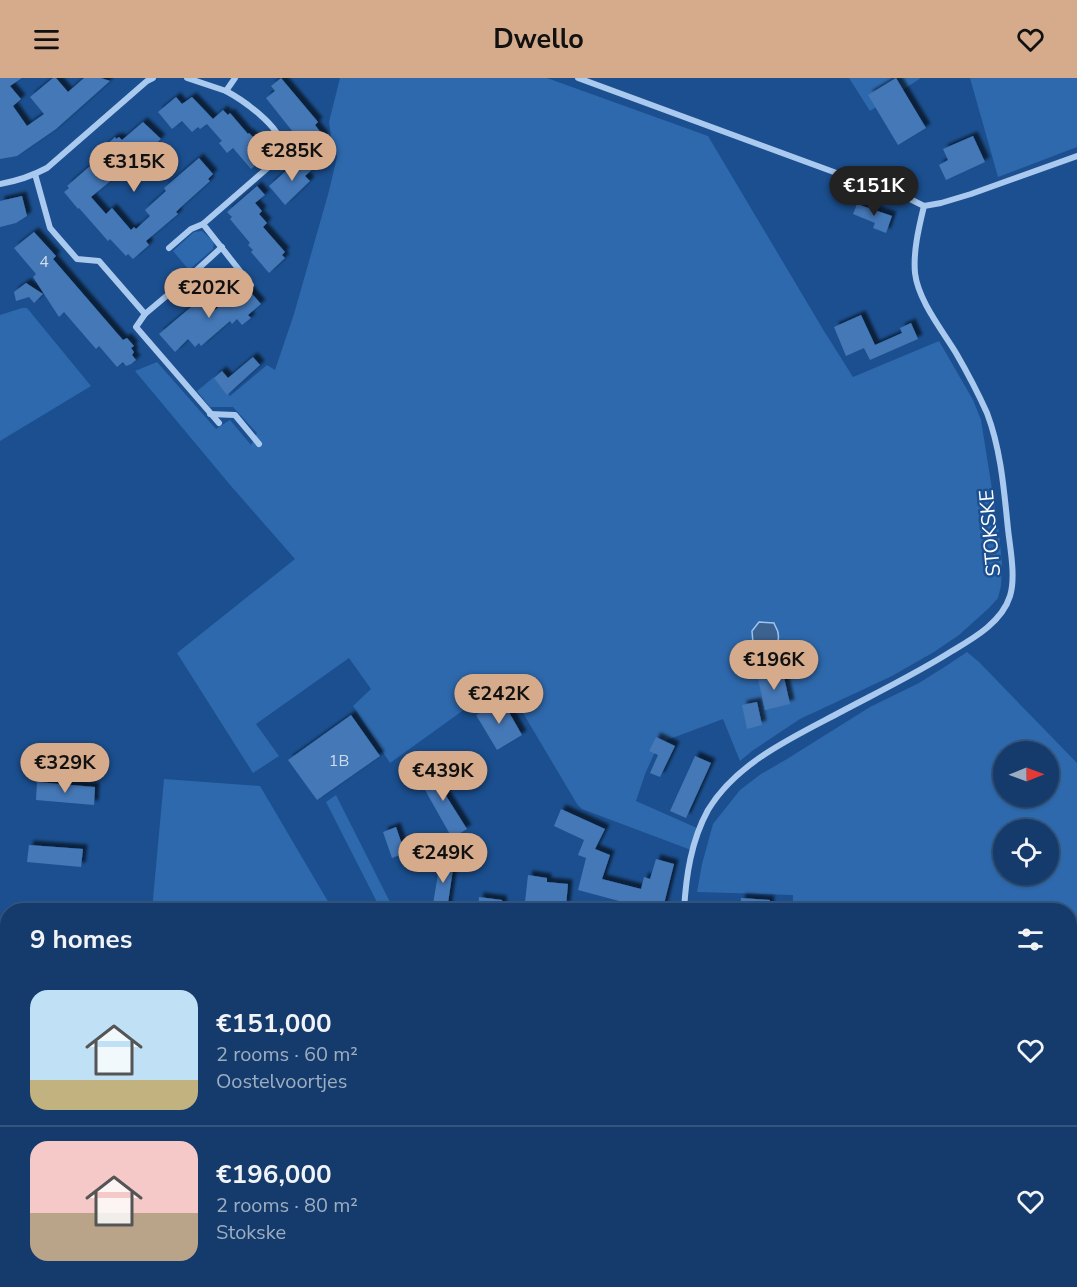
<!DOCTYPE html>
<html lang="en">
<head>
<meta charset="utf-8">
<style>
  body { margin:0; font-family:"Nunito Sans",sans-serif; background:#1d4271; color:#f1f3f6; height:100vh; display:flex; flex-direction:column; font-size:22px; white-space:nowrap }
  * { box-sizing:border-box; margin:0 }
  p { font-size:20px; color:#9dadc1 }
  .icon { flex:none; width:33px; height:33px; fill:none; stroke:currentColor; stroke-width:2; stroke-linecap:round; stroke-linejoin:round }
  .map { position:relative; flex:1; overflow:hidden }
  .sheet { position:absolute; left:0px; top:825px; width:1077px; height:384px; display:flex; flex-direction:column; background:#143b6b; border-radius:24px 24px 0 0; box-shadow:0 2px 4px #0004,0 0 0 2px #33557e }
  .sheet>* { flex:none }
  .needle { width:39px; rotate:89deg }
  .buttons { position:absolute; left:993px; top:663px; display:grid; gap:12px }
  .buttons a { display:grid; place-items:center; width:66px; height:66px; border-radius:50%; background:#143b6b; box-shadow:0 2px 4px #0004,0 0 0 2px #33557e; font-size:30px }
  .price { position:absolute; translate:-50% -51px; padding:0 14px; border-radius:21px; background:#d6ab8b; color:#111; font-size:20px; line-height:39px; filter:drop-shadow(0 2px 3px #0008) }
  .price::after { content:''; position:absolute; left:50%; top:36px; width:18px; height:14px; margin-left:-9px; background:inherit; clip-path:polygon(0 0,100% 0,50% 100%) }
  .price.on { background:#222; color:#fff }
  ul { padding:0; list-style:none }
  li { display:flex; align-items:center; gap:18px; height:150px; padding:0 30px }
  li+li { border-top:2px solid #33557e }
  li span { display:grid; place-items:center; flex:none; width:168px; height:120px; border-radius:18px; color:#555 }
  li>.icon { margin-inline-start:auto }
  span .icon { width:72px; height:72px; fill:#fffc; stroke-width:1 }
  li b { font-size:26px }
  h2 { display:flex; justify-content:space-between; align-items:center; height:72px; padding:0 30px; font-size:26px }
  header { display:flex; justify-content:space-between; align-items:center; height:78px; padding:0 30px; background:#d6ab8b; color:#111; font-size:27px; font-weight:700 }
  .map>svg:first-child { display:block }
  .green { fill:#2e69ad; fill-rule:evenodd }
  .water { fill:#3c6290; stroke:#9cc4f0; stroke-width:1.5 }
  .building { fill:#4478b7; filter:url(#shadow) }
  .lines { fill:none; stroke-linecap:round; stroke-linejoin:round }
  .street { stroke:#a9c9ee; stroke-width:6 }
  .labels { text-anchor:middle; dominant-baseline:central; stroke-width:5; stroke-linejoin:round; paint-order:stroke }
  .number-label { font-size:16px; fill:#d0dded }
  .street-label { font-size:20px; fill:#fff; stroke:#1b4f8f }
</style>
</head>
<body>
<header><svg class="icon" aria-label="menu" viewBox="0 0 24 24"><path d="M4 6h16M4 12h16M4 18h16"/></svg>Dwello<svg class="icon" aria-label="heart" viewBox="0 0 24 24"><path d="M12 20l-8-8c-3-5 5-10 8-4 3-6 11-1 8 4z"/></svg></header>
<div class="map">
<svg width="1077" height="1209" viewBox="0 0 1077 1209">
  <defs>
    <filter id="shadow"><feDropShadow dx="4.5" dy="-4.5" stdDeviation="1.5" flood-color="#0009"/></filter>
  </defs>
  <rect width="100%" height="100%" fill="#1b4f8f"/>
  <g class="green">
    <polygon points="340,0 547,0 708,58 824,253 853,299 939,263 973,322 981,342 999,455 1002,486 1001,508 998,520 989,530 959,557 934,574 892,598 800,641 752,673 740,683 723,641 659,665 645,696 636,723 697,750 691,772 582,731 577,726 504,603 390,685 353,628 371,611 349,580 256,646 279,678 253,695 177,575 295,481 231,408 135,293 157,284 216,351 230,342 251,367 257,355 233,329 210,329 197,313 214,299 230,318 267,287 275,292 294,236 329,113 337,79 331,58 329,44"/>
    <polygon points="849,0 921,0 870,33"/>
    <polygon points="970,0 1077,0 1077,69 998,99"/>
    <polygon points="202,153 214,164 213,171 189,192 173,173 194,154"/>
    <polygon points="22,230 27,230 91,308 0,363 0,237"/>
    <path d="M967,574L979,584L1077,685V1020L1070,1001V957L1073,956L1072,938H1070V832H793V817L697,814L702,786L713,746L740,712L761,696L787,681L870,629L919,605L946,588ZM1004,674H1048V718H1004ZM1004,752H1048V796H1004Z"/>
    <polygon points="164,701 260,708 333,832 152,832"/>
    <polygon points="336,717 341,727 394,832 381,832 326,724"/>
    <polygon points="1077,1066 1077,1209 894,1209 892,1202 889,1202 1070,1202 1070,1067"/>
    <polygon points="293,1202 481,1202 481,1209 292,1209"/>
    <rect x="569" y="1202" width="82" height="7"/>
    <polygon points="731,1202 884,1202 880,1202 870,1209 731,1209"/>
  </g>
  <path class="water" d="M759,544L774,545C775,549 778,552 778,555C781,570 768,573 757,572L753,565L752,553Z"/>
  <g class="building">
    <polygon points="0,0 22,0 10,8 21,21 13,28 27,48 44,36 30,19 53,0 56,0 68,14 84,0 101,0 110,3 56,51 17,78 0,81"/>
    <polygon points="281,0 318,44 315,47 325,60 308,73 266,20 275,13 271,8"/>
    <polygon points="896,0 926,50 898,67 868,17"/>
    <polygon points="176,19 182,26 192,19 213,41 223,32 228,37 230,35 248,56 249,55 254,60 255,59 262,66 260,67 264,73 257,79 261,83 251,91 233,70 227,75 219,65 222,63 207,46 200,51 198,49 192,54 182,43 172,51 158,34"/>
    <polygon points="143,44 161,61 144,76 138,70 108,95 113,101 91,119 106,136 112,130 131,152 134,149 136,151 150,138 145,132 166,113 164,110 199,80 213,96 208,101 210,103 181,129 176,134 178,136 146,163 149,167 133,181 128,176 126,178 110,161 108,163 79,130 78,131 64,114 69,110 67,108 104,76 102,74 105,71 104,69 115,59 116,61 119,59 122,62"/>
    <polygon points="973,58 985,84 946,102 939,87 948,82 943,71"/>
    <polygon points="308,80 315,89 305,98 310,103 285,127 269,108 287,92 289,94 292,91 293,93"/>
    <polygon points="257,108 265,117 255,125 262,133 259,136 267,145 263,149 285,174 282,177 285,180 269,195 251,174 253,172 248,167 250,165 230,141 232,139 227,134"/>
    <polygon points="22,118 27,138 16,145 0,149 0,123"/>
    <polygon points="857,126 892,138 886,155 873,150 875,145 853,136"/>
    <polygon points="34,154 56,178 53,181 116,254 123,262 127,260 134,268 131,270 134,274 132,277 136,282 131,286 126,288 123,284 117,289 99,268 96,271 64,234 59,239 33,199 36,196 14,170"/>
    <polygon points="26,205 43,216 34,225 29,219 16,223 14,214"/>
    <polygon points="246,209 261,226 248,237 251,240 242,247 237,241 232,246 230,243 201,268 199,265 195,269 188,261 175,274 159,256 203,219 215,232 239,211 240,213"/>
    <polygon points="861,237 875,267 902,255 900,250 911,245 918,261 870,282 864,270 846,278 834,249"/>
    <polygon points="253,279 260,287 227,317 214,300 222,293 228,300"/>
    <polygon points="783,595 790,626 765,632 758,601"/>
    <polygon points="502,622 522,657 497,672 476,637"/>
    <polygon points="757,624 762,647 747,651 742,627"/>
    <polygon points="351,637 380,678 317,722 288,682"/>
    <polygon points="656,659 675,668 660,699 650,695 658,677 649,673"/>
    <polygon points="695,678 711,685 686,740 670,733"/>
    <polygon points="430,685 441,703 442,702 447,710 443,713 467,751 452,760 425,712 431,708 420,690"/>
    <polygon points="37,704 95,709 94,727 36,722"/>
    <polygon points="561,731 605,751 595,771 610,777 602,801 641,811 644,799 650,801 656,781 674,786 663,830 635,823 634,827 578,812 586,780 578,777 584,762 554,748"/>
    <polygon points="396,749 405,775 392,780 383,754"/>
    <polygon points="29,767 83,771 81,789 27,784"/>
    <polygon points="441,778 452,780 454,784 447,832 432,832"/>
    <polygon points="528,797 547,800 547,804 568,806 566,828 552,827 551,832 536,832 537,826 525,824"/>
    <polygon points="479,819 502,822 503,832 478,832"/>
    <polygon points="741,820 770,822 769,832 740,832"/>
  </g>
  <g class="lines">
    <g class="street">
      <polyline points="187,0 226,13 235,0"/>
      <polyline points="578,0 842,97 906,119 924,128"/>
      <polyline points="35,96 50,150 77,181 99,183 145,236 136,249 219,345"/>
      <path d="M0,106C17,103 32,98 47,90L147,3L153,0"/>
      <polyline points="203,146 251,207"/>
      <path d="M169,170L191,151L203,146L278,81C280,77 283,73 282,68C280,48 243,22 226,13"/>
      <polyline points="145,236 189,199 222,169"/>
      <polyline points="210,336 235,337 259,366"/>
      <path d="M684,832C686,798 691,763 708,732C735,687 787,662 833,638C872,617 914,597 952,573C974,560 1002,544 1010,518C1016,499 1010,470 1008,451C1004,412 1001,372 987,335C978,315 967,294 956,275C942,252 918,222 915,195C913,173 919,149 924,128L941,125L971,116L1077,78"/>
      <polyline points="0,855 8,856"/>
      <polyline points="1070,949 1077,947"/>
      <polyline points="723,1209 724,1202"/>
    </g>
  </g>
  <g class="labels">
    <g class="number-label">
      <text x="44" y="184">4</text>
      <text x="339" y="683">1B</text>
    </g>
    <g class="street-label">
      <text transform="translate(990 455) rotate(-95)">STOKSKE</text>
    </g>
  </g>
</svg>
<div class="buttons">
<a><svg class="needle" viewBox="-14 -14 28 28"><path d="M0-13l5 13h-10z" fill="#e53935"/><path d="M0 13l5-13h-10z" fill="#9dadc1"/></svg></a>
<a><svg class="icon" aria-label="locate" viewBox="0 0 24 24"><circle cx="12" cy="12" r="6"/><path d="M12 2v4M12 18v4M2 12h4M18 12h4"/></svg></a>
</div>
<b class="price" style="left:292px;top:104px">€285K</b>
<b class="price" style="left:134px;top:115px">€315K</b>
<b class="price on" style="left:874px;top:139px">€151K</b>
<b class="price" style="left:209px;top:241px">€202K</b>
<b class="price" style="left:774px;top:613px">€196K</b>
<b class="price" style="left:499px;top:647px">€242K</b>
<b class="price" style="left:65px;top:716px">€329K</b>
<b class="price" style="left:443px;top:724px">€439K</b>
<b class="price" style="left:443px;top:806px">€249K</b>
<section class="sheet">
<h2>9 homes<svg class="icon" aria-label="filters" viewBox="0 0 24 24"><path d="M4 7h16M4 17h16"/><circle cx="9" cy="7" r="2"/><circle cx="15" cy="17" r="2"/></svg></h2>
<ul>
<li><span style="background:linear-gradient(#bfe0f5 75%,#c2b280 0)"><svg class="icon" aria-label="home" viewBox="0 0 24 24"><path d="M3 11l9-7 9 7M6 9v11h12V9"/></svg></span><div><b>€151,000</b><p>2 rooms · 60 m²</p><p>Oostelvoortjes</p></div><svg class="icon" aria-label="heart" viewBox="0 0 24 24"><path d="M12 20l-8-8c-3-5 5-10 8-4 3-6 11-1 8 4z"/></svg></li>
<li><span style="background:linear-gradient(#f6c9c9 60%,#b9a48a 0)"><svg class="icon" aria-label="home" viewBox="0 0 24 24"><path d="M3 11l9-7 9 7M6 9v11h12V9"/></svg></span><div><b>€196,000</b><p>2 rooms · 80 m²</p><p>Stokske</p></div><svg class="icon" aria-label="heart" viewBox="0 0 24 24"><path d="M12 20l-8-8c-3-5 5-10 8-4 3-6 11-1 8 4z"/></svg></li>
</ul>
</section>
</div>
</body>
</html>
